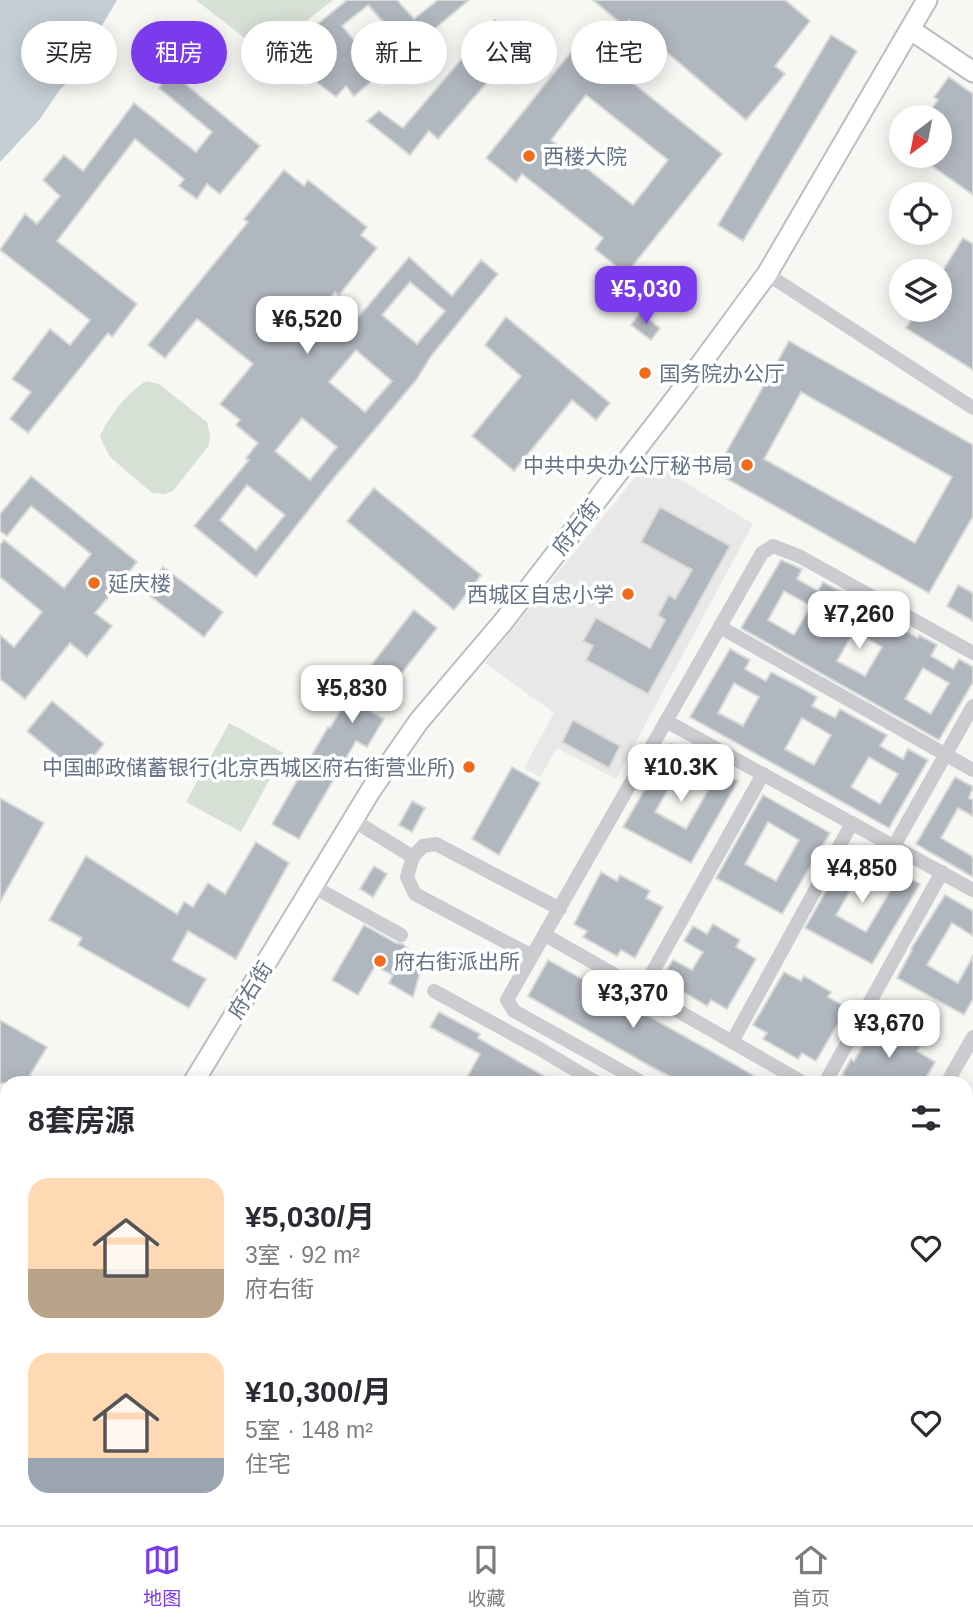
<!DOCTYPE html>
<html lang="zh">
<head>
<meta charset="utf-8">
<style>
  body { margin:0; font-family:Arial,"Noto Sans SC",sans-serif; background:#f7f7f7; color:#2b2b33; height:100vh; display:flex; flex-direction:column; font-size:26px; white-space:nowrap }
  * { box-sizing:border-box; margin:0 }
  p { font-size:23px; color:#7c7c81 }
  .icon { flex:none; width:38px; height:38px; fill:none; stroke:currentColor; stroke-width:2; stroke-linecap:round; stroke-linejoin:round }
  .map { position:relative; flex:1; overflow:hidden }
  .drawer { position:absolute; left:0px; top:1076px; width:973px; height:450px; display:flex; flex-direction:column; background:#fff; border-radius:21px 21px 0 0; box-shadow:0 4px 18px #0003 }
  .drawer>* { flex:none }
  .top-card { position:absolute; left:21px; top:21px; width:931px; height:63px; display:flex; gap:14px }
  .needle { width:46px; rotate:212deg }
  .controls { position:absolute; left:889px; top:105px; display:grid; gap:14px }
  .controls a { display:grid; place-items:center; width:63px; height:63px; border-radius:50%; background:#fff; box-shadow:0 4px 18px #0003; font-size:35px }
  .price { position:absolute; translate:-50% -60px; padding:0 16px; border-radius:14px; background:#fff; color:#222; font-size:23px; line-height:46px; filter:drop-shadow(0 2px 4px #0008) }
  .price::after { content:''; position:absolute; left:50%; top:42px; width:21px; height:16px; margin-left:-10px; background:inherit; clip-path:polygon(0 0,100% 0,50% 100%) }
  .price.current { background:#7c3aed; color:#fff }
  ul { padding:0; list-style:none }
  li { display:flex; align-items:center; gap:21px; height:175px; padding:0 28px }
  li span { display:grid; place-items:center; flex:none; width:196px; height:140px; border-radius:21px; color:#555 }
  li>.icon { margin-inline-start:auto }
  span .icon { width:84px; height:84px; fill:#fffc; stroke-width:1 }
  li b { font-size:30px }
  h2 { display:flex; justify-content:space-between; align-items:center; height:84px; padding:0 28px; font-size:30px }
  .pill { padding:0 24px; border-radius:32px; background:#fff; box-shadow:0 4px 18px #0003; font-size:24px; line-height:63px }
  .pill.current { background:#7c3aed; color:#fff }
  .tabs { display:flex; justify-content:space-around; align-items:center; height:98px; border-top:2px solid #e1e1e2; background:#fff; font-size:19px; color:#7c7c81 }
  .tabs a { display:grid; justify-items:center; gap:4px }
  .tabs .current { color:#7c3aed }
  .map>svg:first-child { display:block }
  .built { fill:#e8e8e8 }
  .green { fill:#d7e0d5 }
  .water { fill:#c5cdd4 }
  .building { fill:#b1b7bf; stroke:#d9d9d7; stroke-width:2; fill-rule:evenodd }
  .lines { fill:none; stroke-linecap:round; stroke-linejoin:round }
  .major-casing { stroke:#babdc2; stroke-width:23 }
  .minor { stroke:#caccd0; stroke-width:14 }
  .major { stroke:#fff; stroke-width:19 }
  .poi-dot { fill:#f26b1a; stroke:#fff; stroke-width:2.5 }
  .labels { text-anchor:middle; dominant-baseline:central; stroke-width:7; stroke-linejoin:round; paint-order:stroke }
  .poi-label { font-size:21px; fill:#647388; stroke:#fff; text-anchor:start }
  .street-label { font-size:21px; fill:#647388; stroke:#fff }
</style>
</head>
<body>
<div class="map">
<svg width="973" height="1525" viewBox="0 0 973 1525">
  <rect width="100%" height="100%" fill="#f7f8f4"/>
  <g class="built">
    <polygon points="649,460 753,524 616,779 557,748 540,777 524,768 554,713 485,663"/>
    <polygon points="0,1486 7,1490 7,1519 58,1519 69,1525 0,1525"/>
  </g>
  <g class="green">
    <polygon points="196,0 333,0 265,54"/>
    <path d="M147,381L159,384L207,422L210,435L209,445L173,491L164,494L152,493L110,457L100,437C106,419 131,388 147,381Z"/>
    <polygon points="229,723 284,753 241,832 186,802"/>
    <polygon points="301,1519 370,1519 379,1524 298,1525"/>
  </g>
  <polygon class="water" points="0,0 117,0 71,78 58,92 40,119 0,162"/>
  <g class="building">
    <path d="M347,0H397L414,19L438,0H469L354,96L346,86L336,97L279,53L292,36L297,41ZM368,5L395,35L368,57L342,26Z"/>
    <polygon points="593,0 785,0 810,21 775,66 785,74 746,120 629,20 624,26"/>
    <polygon points="495,20 521,43 438,139 429,131 410,155 367,121 379,111 403,128"/>
    <polygon points="831,35 857,51 743,241 718,225"/>
    <path d="M580,41L722,154L626,274L595,249L603,238L522,174L516,182L486,158ZM586,95L668,160L633,205L551,140Z"/>
    <polygon points="171,72 260,146 220,194 207,184 197,199 179,186 184,179 135,139 57,241 137,304 112,337 108,333 28,433 10,419 31,392 12,379 50,329 70,345 90,320 0,250 25,214 37,224 60,196 43,180 64,155 83,171 134,103 196,152 212,132 159,88"/>
    <polygon points="949,77 973,94 973,195 918,156 940,156 940,117 926,117 938,100 934,97"/>
    <path d="M284,170L304,186L308,180L367,227L361,235L377,248L339,295L335,292L319,311L345,333L409,257L452,296L481,260L498,274L431,356L417,379L329,484L256,577L194,526L249,460L246,458L258,443L236,425L240,420L220,404L253,364L197,319L165,358L148,345L248,222L244,219ZM410,282L445,311L417,344L382,315ZM356,350L392,381L365,412L329,382ZM302,418L337,447L310,480L275,451ZM247,485L285,515L256,550L220,520Z"/>
    <polygon points="963,238 973,244 973,370 906,328 918,310 940,310 940,275"/>
    <polygon points="640,313 660,328 651,340 631,325"/>
    <polygon points="506,317 610,403 596,420 572,400 514,471 472,436 521,376 485,345"/>
    <path d="M789,341L973,445V516L929,593L715,472ZM801,392L952,477L915,543L764,459Z"/>
    <polygon points="31,476 137,562 95,613 112,626 87,657 70,643 25,699 0,679 0,635 14,647 42,612 0,577 0,545 4,540 64,588 91,554 31,506 7,536 0,531 0,514"/>
    <polygon points="374,488 481,575 454,610 347,521"/>
    <polygon points="660,507 730,546 648,694 586,660 593,646 583,641 596,618 650,648 665,620 658,615 669,595 675,599 692,570 641,542"/>
    <path d="M781,560L802,569L797,579L818,591L823,582L870,607L864,617L886,630L890,622L918,638L919,635L937,645L931,656L953,669L959,659L973,667V682L939,740L741,628ZM784,591L811,606L794,635L768,620ZM854,631L882,647L865,676L837,661ZM923,668L949,683L931,714L905,699Z"/>
    <polygon points="163,567 223,612 204,637 145,592"/>
    <polygon points="958,585 973,593 973,621 947,606"/>
    <polygon points="414,610 437,628 371,712 384,719 367,747 356,741 299,839 272,824 328,727 330,728 356,685"/>
    <path d="M730,649L750,660L745,669L766,681L771,672L800,687L817,697L812,706L835,718L840,709L887,735L880,746L903,759L908,749L928,760L889,828L690,717ZM734,683L759,697L743,726L718,713ZM802,718L831,735L814,765L785,749ZM869,757L898,774L880,804L851,787Z"/>
    <polygon points="52,701 104,744 79,774 27,731"/>
    <polygon points="573,720 620,746 609,768 562,742"/>
    <path d="M671,744L738,781L691,863L623,827ZM678,772L709,789L686,829L655,812Z"/>
    <polygon points="512,767 540,783 499,855 472,839"/>
    <polygon points="955,777 973,787 969,798 973,800 973,816 958,808 941,838 973,857 973,877 916,844"/>
    <path d="M763,795L830,833L782,914L716,878ZM768,822L799,840L776,881L745,864Z"/>
    <polygon points="0,798 44,823 0,902"/>
    <polygon points="412,801 425,808 412,832 399,825"/>
    <polygon points="256,842 289,863 236,959 188,931 172,960 206,979 189,1008 78,945 82,938 49,920 86,856 177,914 184,902 193,907 208,883 225,894"/>
    <path d="M852,845L920,884L872,964L805,928ZM860,873L891,890L866,932L836,915Z"/>
    <polygon points="374,866 387,874 373,897 360,889"/>
    <polygon points="601,872 617,881 620,875 650,891 646,898 663,907 635,958 621,950 617,956 583,937 587,931 574,924"/>
    <polygon points="945,895 973,911 973,936 952,923 927,965 958,983 973,956 973,999 964,1015 897,978 912,950 911,949"/>
    <polygon points="713,924 740,940 736,947 756,959 727,1009 711,1000 707,1006 674,986 676,982 664,974 673,960 692,970 703,952 684,941 693,926 707,934"/>
    <polygon points="364,925 396,943 403,944 415,957 420,972 413,997 389,983 393,975 375,966 358,995 332,980"/>
    <polygon points="548,960 732,1063 766,1083 682,1083 650,1066 528,996"/>
    <polygon points="784,972 801,981 804,976 831,992 828,997 847,1008 816,1061 802,1053 798,1059 763,1039 767,1033 753,1025"/>
    <polygon points="439,1012 480,1034 478,1038 556,1083 464,1083 480,1054 430,1027"/>
    <polygon points="0,1020 47,1047 25,1083 0,1083"/>
    <polygon points="875,1025 889,1033 892,1026 922,1043 917,1051 935,1062 923,1083 856,1083 842,1075 851,1059 854,1061"/>
  </g>
  <g class="lines">
    <defs>
      <g id="major">
        <polyline points="911,30 973,72"/>
        <polyline points="193,1083 371,790 419,721 503,622 678,395 767,274 927,0"/>
        <polyline points="966,1363 973,1351"/>
        <polyline points="0,1430 7,1419"/>
        <polyline points="874,1525 878,1519"/>
      </g>
    </defs>
    <use href="#major" class="major-casing"/>
    <g class="minor">
      <polyline points="767,274 973,408"/>
      <polyline points="720,627 973,770"/>
      <polyline points="666,721 973,890"/>
      <polyline points="353,820 413,857 407,877 415,894 532,956"/>
      <polyline points="894,846 973,706"/>
      <polyline points="413,857 423,846 436,844 560,909"/>
      <polyline points="314,887 401,935"/>
      <polyline points="545,935 804,1083"/>
      <polyline points="434,991 540,1049 597,1083"/>
      <polyline points="642,991 763,774"/>
      <polyline points="732,1042 852,823"/>
      <polyline points="643,1083 514,1011 507,1000 762,553 773,546 799,556 973,653"/>
      <polyline points="825,1083 942,872"/>
      <polyline points="947,1083 973,1037"/>
      <polyline points="966,1177 973,1181"/>
      <polyline points="966,1249 973,1238"/>
      <polyline points="966,1288 973,1292"/>
      <polyline points="966,1413 973,1407"/>
      <polyline points="587,1519 597,1525"/>
      <polyline points="806,1519 816,1525"/>
      <polyline points="500,1525 503,1519"/>
    </g>
    <use href="#major" class="major"/>
  </g>
  <g class="poi-dot">
    <circle cx="529" cy="156" r="7"/>
    <circle cx="645" cy="373" r="7"/>
    <circle cx="747" cy="465" r="7"/>
    <circle cx="94" cy="583" r="7"/>
    <circle cx="628" cy="594" r="7"/>
    <circle cx="469" cy="767" r="7"/>
    <circle cx="380" cy="961" r="7"/>
  </g>
  <g class="labels">
    <g class="poi-label">
      <text x="543" y="156">西楼大院</text>
      <text x="659" y="373">国务院办公厅</text>
      <text x="733" y="465" text-anchor="end">中共中央办公厅秘书局</text>
      <text x="108" y="583">延庆楼</text>
      <text x="614" y="594" text-anchor="end">西城区自忠小学</text>
      <text x="455" y="767" text-anchor="end">中国邮政储蓄银行(北京西城区府右街营业所)</text>
      <text x="394" y="961">府右街派出所</text>
    </g>
    <g class="street-label">
      <text transform="translate(576 527) rotate(-52)">府右街</text>
      <text transform="translate(250 990) rotate(-58)">府右街</text>
    </g>
  </g>
</svg>
<div class="controls">
<a><svg class="needle" viewBox="-14 -14 28 28"><path d="M0-13l5 13h-10z" fill="#e53935"/><path d="M0 13l5-13h-10z" fill="#7c7c81"/></svg></a>
<a><svg class="icon" aria-label="locate" viewBox="0 0 24 24"><circle cx="12" cy="12" r="6"/><path d="M12 2v4M12 18v4M2 12h4M18 12h4"/></svg></a>
<a><svg class="icon" aria-label="layers" viewBox="0 0 24 24"><path d="M12 4l9 5-9 5-9-5zM3 14l9 5 9-5"/></svg></a>
</div>
<b class="price current" style="left:646px;top:326px">¥5,030</b>
<b class="price" style="left:307px;top:356px">¥6,520</b>
<b class="price" style="left:859px;top:651px">¥7,260</b>
<b class="price" style="left:352px;top:725px">¥5,830</b>
<b class="price" style="left:681px;top:804px">¥10.3K</b>
<b class="price" style="left:862px;top:905px">¥4,850</b>
<b class="price" style="left:633px;top:1030px">¥3,370</b>
<b class="price" style="left:889px;top:1060px">¥3,670</b>
<div class="top-card">
<a class="pill">买房</a>
<a class="pill current">租房</a>
<a class="pill">筛选</a>
<a class="pill">新上</a>
<a class="pill">公寓</a>
<a class="pill">住宅</a>
</div>
<section class="drawer">
<h2>8套房源<svg class="icon" aria-label="filters" viewBox="0 0 24 24"><path d="M4 7h16M4 17h16"/><circle cx="9" cy="7" r="2"/><circle cx="15" cy="17" r="2"/></svg></h2>
<ul>
<li><span style="background:linear-gradient(#ffd9b3 65%,#b9a48a 0)"><svg class="icon" aria-label="home" viewBox="0 0 24 24"><path d="M3 11l9-7 9 7M6 9v11h12V9"/></svg></span><div><b>¥5,030/月</b><p>3室 · 92 m²</p><p>府右街</p></div><svg class="icon" aria-label="heart" viewBox="0 0 24 24"><path d="M12 20l-8-8c-3-5 5-10 8-4 3-6 11-1 8 4z"/></svg></li>
<li><span style="background:linear-gradient(#ffd9b3 75%,#9aa5b1 0)"><svg class="icon" aria-label="home" viewBox="0 0 24 24"><path d="M3 11l9-7 9 7M6 9v11h12V9"/></svg></span><div><b>¥10,300/月</b><p>5室 · 148 m²</p><p>住宅</p></div><svg class="icon" aria-label="heart" viewBox="0 0 24 24"><path d="M12 20l-8-8c-3-5 5-10 8-4 3-6 11-1 8 4z"/></svg></li>
</ul>
</section>
</div>
<nav class="tabs">
<a class="current"><svg class="icon" aria-label="map" viewBox="0 0 24 24"><path d="M3 6l6-2 6 2 6-2v14l-6 2-6-2-6 2zM9 4v14M15 6v14"/></svg>地图</a>
<a><svg class="icon" aria-label="saved" viewBox="0 0 24 24"><path d="M7 4h10v16l-5-4-5 4z"/></svg>收藏</a>
<a><svg class="icon" aria-label="home" viewBox="0 0 24 24"><path d="M3 11l9-7 9 7M6 9v11h12V9"/></svg>首页</a>
</nav>
</body>
</html>
